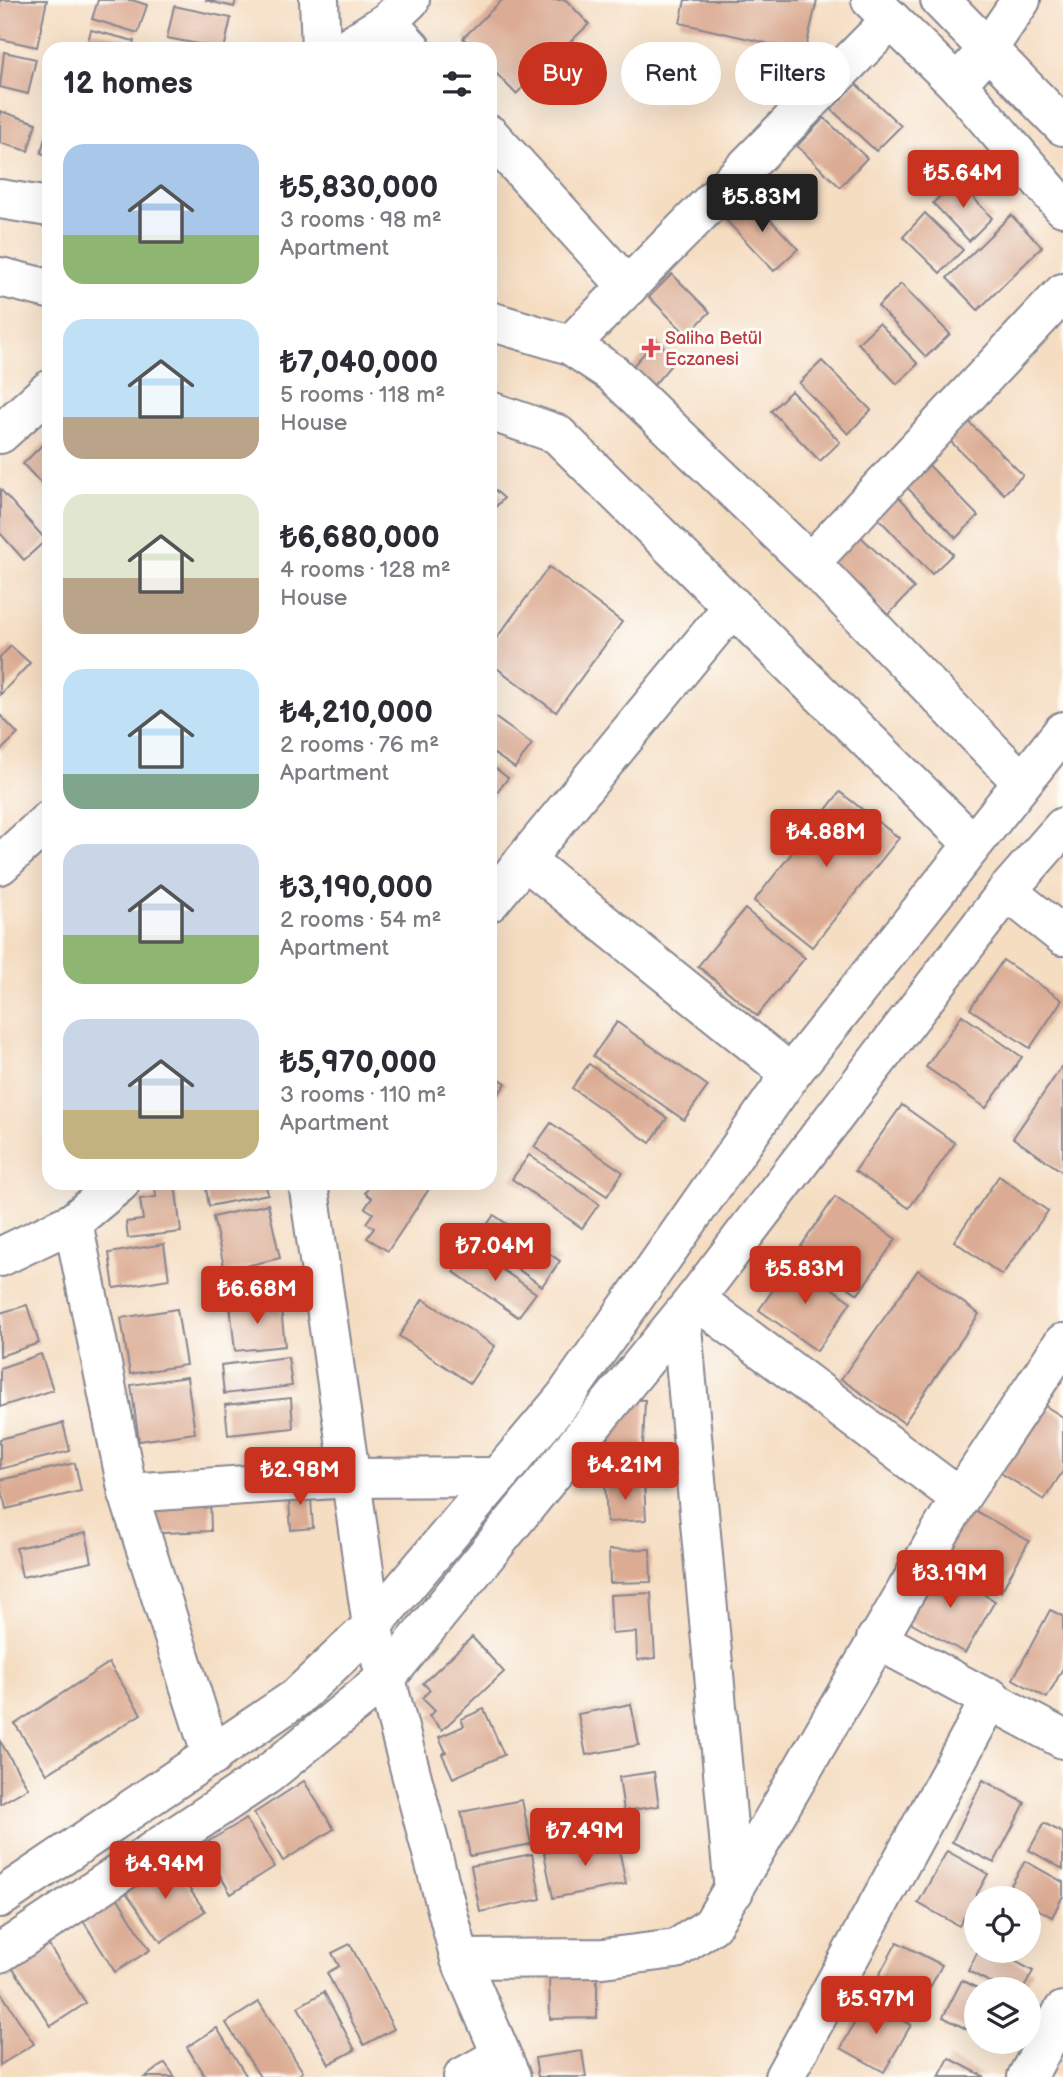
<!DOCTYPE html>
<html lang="en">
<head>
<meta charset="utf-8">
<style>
  body { margin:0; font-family:"Balsamiq Sans",sans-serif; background:#f2f2f3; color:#2b2b33; height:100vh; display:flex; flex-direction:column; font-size:26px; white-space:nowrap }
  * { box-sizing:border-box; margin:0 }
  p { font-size:23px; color:#7c7c81 }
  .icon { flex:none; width:38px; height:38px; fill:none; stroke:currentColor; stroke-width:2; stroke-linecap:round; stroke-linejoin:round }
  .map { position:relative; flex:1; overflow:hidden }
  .details { position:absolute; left:42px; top:42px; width:455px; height:1148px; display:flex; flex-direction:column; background:#fff; border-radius:21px; box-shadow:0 7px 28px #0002 }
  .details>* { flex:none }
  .hud { position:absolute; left:518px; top:42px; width:439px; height:63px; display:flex; gap:14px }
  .tools { position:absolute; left:964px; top:1886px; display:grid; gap:14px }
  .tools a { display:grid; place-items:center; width:77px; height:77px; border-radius:50%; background:#fff; box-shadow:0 7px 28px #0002; font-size:35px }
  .price { position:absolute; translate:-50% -60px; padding:0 16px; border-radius:7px; background:#c8321e; color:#fff; font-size:23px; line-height:46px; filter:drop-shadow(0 2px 4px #0008) }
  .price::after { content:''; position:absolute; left:50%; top:42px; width:21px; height:16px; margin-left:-10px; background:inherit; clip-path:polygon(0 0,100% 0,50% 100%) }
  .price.active { background:#222; color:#fff }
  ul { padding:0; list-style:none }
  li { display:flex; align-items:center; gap:21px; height:175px; padding:0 21px }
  li span { display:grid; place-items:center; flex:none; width:196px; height:140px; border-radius:21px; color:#555 }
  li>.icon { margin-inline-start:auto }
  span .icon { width:84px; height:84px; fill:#fffc; stroke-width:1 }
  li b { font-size:30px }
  h2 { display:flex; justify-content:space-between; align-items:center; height:84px; padding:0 21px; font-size:30px }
  .chip { padding:0 24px; border-radius:32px; background:#fff; box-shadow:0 7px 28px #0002; font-size:24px; line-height:63px }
  .chip.active { background:#c8321e; color:#fff }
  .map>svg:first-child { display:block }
  .building { fill:#dbab93 }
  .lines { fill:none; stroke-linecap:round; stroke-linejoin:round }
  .minor-casing { stroke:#888690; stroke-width:42 }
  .major-casing { stroke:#888690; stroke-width:42 }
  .minor { stroke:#fff; stroke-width:38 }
  .major { stroke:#fff; stroke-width:38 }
  .health-dot { fill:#e0444e; stroke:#fdfcf7; stroke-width:2.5 }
  .labels { text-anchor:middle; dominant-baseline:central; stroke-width:6; stroke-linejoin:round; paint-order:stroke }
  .health-label { font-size:18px; fill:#be3a42; stroke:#fdfcf7; text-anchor:start }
</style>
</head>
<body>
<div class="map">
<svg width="1063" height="2077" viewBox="0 0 1063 2077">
  <rect width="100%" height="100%" fill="#fdfcf7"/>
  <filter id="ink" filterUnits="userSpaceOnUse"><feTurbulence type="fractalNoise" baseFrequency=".0143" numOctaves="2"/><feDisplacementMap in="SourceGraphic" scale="14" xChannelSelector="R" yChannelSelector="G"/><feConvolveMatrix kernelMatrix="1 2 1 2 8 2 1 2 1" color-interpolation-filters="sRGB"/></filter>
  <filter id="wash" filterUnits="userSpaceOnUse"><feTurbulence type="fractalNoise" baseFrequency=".00686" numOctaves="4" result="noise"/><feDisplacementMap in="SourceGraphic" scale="28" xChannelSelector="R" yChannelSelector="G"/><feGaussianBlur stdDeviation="1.57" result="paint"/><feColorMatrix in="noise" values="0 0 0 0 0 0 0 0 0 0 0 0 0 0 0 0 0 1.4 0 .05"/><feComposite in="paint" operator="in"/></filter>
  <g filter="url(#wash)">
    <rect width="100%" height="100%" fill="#f5ddc2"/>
    <g id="blocks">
      <g class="building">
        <polygon points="0,0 47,0 37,47 0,39"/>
        <polygon points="98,0 132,0 147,5 138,33 92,19"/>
        <polygon points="205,0 236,0 234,7"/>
        <polygon points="502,0 566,0 589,24 516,94 490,67 490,49 473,49 463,38"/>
        <polygon points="685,0 817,0 805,52 680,23"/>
        <polygon points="174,6 231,18 224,49 167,38"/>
        <polygon points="91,30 134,41 132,49 86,49"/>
        <polygon points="4,52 36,59 28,94 0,87"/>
        <polygon points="855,83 901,126 876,151 831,109"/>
        <polygon points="0,111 36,123 28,151 0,143"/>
        <polygon points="824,118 867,158 840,187 797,146"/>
        <polygon points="49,122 49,156 41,153"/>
        <polygon points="957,180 992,218 969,241 933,203"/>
        <polygon points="749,197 798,249 774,271 725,219"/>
        <polygon points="925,213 963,250 940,273 903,237"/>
        <polygon points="1011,215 1042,247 978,310 947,278"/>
        <polygon points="672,274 710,312 687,335 649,297"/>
        <polygon points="901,284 950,334 926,357 878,306"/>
        <polygon points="879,323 918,364 897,384 858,343"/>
        <polygon points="656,340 676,359 653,386 632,367"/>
        <polygon points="822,361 871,410 848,434 799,383"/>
        <polygon points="791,391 840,442 820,461 771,411"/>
        <polygon points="969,422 1023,475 1004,494 950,441"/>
        <polygon points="44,443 49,448 49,492 23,464"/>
        <polygon points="923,459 978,516 956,538 901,481"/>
        <polygon points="490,486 504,498 490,513"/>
        <polygon points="0,489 46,540 24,560 0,533"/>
        <polygon points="898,496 953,554 932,574 876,516"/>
        <polygon points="858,534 914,588 887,616 831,562"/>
        <polygon points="549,567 622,622 556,712 490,663 490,647"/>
        <polygon points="11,646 30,663 0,695 0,657"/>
        <polygon points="490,714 532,744 515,768 490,751"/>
        <polygon points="0,715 18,734 0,751"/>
        <polygon points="490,764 508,778 490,802"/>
        <polygon points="840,792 899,838 812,947 754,901"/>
        <polygon points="745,909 805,958 757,1016 698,966"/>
        <polygon points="1003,960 1062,1000 1030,1048 970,1009"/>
        <polygon points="962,1015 1022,1057 986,1108 926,1067"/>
        <polygon points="617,1022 708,1086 684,1120 593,1056"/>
        <polygon points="589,1064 667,1118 650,1143 572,1088"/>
        <polygon points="1063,1065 1063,1172 1013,1138"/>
        <polygon points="490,1073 506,1083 490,1106"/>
        <polygon points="902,1105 955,1143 909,1208 855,1171"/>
        <polygon points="551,1123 623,1172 607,1196 534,1147"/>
        <polygon points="529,1155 599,1204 582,1228 512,1179"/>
        <polygon points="999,1176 1048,1211 1002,1275 954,1241"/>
        <polygon points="175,1183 181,1232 128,1238 126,1222 143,1220 140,1199 156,1197 155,1184"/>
        <polygon points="205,1183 265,1183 268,1194 209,1206"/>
        <polygon points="371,1183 433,1183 388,1251 367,1238 374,1228 366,1223 373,1213 365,1208 372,1198 365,1193"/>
        <polygon points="835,1197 896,1239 858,1294 797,1252"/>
        <polygon points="268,1204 280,1258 225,1271 213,1217"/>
        <polygon points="494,1215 560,1261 542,1286 476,1240"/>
        <polygon points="164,1244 169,1279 114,1288 109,1253"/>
        <polygon points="471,1248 536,1293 518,1317 454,1272"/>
        <polygon points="793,1261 851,1302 817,1351 759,1310"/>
        <polygon points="918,1270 979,1314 904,1423 841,1379"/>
        <polygon points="423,1299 495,1346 470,1383 399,1336"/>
        <polygon points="280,1300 285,1346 235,1351 230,1305"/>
        <polygon points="27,1305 39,1343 0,1356 0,1313"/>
        <polygon points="177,1309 186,1365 130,1374 121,1318"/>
        <polygon points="41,1354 53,1390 0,1407 0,1368"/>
        <polygon points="288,1357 292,1386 224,1394 221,1365"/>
        <polygon points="187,1377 195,1433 139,1441 131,1385"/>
        <polygon points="291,1398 293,1428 228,1435 225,1405"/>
        <polygon points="626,1399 645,1400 642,1469 607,1468 609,1425"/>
        <polygon points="1039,1402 1063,1417 1063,1471 1044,1500 996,1470"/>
        <polygon points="63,1423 70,1451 0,1469 0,1439"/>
        <polygon points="75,1463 81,1491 6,1509 0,1480"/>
        <polygon points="644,1482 646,1520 607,1522 605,1483"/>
        <polygon points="310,1485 313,1528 291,1530 288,1487"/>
        <polygon points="210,1493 211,1531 141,1534 140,1495"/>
        <polygon points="967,1506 1029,1541 1001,1592 938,1557"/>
        <polygon points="86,1533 92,1562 22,1577 16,1548"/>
        <polygon points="650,1549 651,1582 610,1583 609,1550"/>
        <polygon points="935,1567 995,1601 965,1653 905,1619"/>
        <polygon points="651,1593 655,1658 637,1660 636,1632 612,1634 610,1595"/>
        <polygon points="1050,1610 1063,1616 1063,1668 1047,1698 1013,1679"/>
        <polygon points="472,1637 504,1672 442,1730 429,1716 435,1711 422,1698 430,1690 423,1683"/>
        <polygon points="109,1663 141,1714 47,1774 15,1724"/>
        <polygon points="631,1704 639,1745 586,1755 578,1714"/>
        <polygon points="484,1709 504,1755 453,1778 442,1754 446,1752 439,1737 464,1726 461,1719"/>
        <polygon points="0,1741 28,1788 0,1804"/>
        <polygon points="654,1772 659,1806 624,1811 619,1777"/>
        <polygon points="983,1780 1025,1803 994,1863 952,1842"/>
        <polygon points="304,1781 334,1829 283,1861 254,1813"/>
        <polygon points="522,1800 531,1844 470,1856 461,1812"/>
        <polygon points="246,1819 274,1867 231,1894 202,1845"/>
        <polygon points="1044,1823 1063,1833 1063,1869 1029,1850"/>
        <polygon points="617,1839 626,1884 553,1898 544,1853"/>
        <polygon points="947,1851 988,1874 959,1926 918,1903"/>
        <polygon points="532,1854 541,1899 480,1912 471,1866"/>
        <polygon points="169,1860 205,1911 161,1942 125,1891"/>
        <polygon points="1025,1861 1063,1882 1063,1896 1052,1917 1029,1904 1029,1899 1019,1899 1007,1892"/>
        <polygon points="117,1897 150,1950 115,1972 82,1919"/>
        <polygon points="897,1942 942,1965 915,2016 870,1992"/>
        <polygon points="48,1944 86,2003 51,2026 13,1968"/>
        <polygon points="350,1944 394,2029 364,2045 327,1973 339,1966 332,1953"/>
        <polygon points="978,1951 996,1951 1033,1971 1023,1990 1005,1990 968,1971"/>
        <polygon points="597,1974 597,2018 550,2019 549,1975"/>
        <polygon points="962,1980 981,1990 976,1990 976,2034 943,2017"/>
        <polygon points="0,1991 34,2044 0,2065"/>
        <polygon points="324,1992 355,2050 329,2064 298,2007"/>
        <polygon points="866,2001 911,2025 884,2072 841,2048"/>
        <polygon points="259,2002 303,2072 296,2077 260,2077 226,2023"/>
        <polygon points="217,2028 247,2077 205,2077 187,2047"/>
        <polygon points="582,2051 586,2077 538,2077 535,2058"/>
        <polygon points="949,2058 985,2077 939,2077"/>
        <polygon points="165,2063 175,2077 145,2077"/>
      </g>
    </g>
  </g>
  <g filter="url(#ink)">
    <use href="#blocks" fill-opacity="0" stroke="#888690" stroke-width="2"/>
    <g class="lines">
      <defs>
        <g id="minor">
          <polyline points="319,0 321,49"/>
          <polyline points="387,22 412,49"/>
          <polyline points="344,49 387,22 410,0"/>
          <polyline points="957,84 988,49 1021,0"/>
          <polyline points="490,135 628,287"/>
          <polyline points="0,199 49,207"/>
          <polyline points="0,277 49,289"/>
          <polyline points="490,321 570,345 612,373 810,563 1021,781"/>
          <polyline points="570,345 891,20"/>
          <polyline points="490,411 557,434 972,843"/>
          <polyline points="0,434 49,390"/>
          <polyline points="810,563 1063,293"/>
          <polyline points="525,860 791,1074"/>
          <polyline points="0,865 49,820"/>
          <polyline points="1007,891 1063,936"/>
          <polyline points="490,902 733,606"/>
          <polyline points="308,1183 372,1626 460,1959 511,2077"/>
          <polyline points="73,1222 128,1493 212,1757"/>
          <polyline points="0,1257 73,1222 120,1183"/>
          <polyline points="695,1299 960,1498"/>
          <polyline points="681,1317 734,1891"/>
          <polyline points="128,1493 349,1478 498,1477"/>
          <polyline points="876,1639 1063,1739"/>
          <polyline points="0,1898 296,1698 372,1626 565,1397 791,1074 1063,731"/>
          <polyline points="0,1953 267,1775 386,1678 695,1299 1007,891 1063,827"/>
          <polyline points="460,1959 603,1958 676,1949 712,1925 960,1498 1063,1343"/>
          <polyline points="463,2077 501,2056"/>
          <polyline points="784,2077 991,1698"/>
          <polyline points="1027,2077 1063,2011"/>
        </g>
        <g id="major">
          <polyline points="871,0 957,84 1063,207"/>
          <polyline points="940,0 1063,126"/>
        </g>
      </defs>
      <use href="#minor" class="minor-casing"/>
      <use href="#major" class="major-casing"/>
      <use href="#minor" class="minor"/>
      <use href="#major" class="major"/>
    </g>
  </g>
  <path class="health-dot" d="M647.5 337.5h7v7h7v7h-7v7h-7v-7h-7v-7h7z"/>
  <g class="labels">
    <g class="health-label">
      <text x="665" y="338">Saliha Betül<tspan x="665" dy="21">Eczanesi</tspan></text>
    </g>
  </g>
</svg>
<div class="tools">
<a><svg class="icon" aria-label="locate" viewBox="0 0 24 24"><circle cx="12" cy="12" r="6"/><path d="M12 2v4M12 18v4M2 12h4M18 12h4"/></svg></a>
<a><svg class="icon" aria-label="layers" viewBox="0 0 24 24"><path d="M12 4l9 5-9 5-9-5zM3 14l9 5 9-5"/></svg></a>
</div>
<b class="price" style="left:963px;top:210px">₺5.64M</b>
<b class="price active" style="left:762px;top:234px">₺5.83M</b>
<b class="price" style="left:826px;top:869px">₺4.88M</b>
<b class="price" style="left:495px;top:1283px">₺7.04M</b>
<b class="price" style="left:805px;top:1306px">₺5.83M</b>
<b class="price" style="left:257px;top:1326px">₺6.68M</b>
<b class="price" style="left:625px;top:1502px">₺4.21M</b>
<b class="price" style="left:300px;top:1507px">₺2.98M</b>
<b class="price" style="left:950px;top:1610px">₺3.19M</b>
<b class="price" style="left:585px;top:1868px">₺7.49M</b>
<b class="price" style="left:165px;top:1901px">₺4.94M</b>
<b class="price" style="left:876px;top:2036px">₺5.97M</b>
<div class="hud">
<a class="chip active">Buy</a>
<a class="chip">Rent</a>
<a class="chip">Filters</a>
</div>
<section class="details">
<h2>12 homes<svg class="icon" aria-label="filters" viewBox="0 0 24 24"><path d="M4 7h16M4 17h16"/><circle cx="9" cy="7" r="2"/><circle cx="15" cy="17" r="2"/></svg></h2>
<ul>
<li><span style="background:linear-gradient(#a9c7e8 65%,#8fb573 0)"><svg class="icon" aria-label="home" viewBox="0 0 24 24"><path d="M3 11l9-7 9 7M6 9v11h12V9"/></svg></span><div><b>₺5,830,000</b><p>3 rooms · 98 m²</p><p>Apartment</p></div></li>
<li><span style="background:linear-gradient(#bfe0f5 70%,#b9a48a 0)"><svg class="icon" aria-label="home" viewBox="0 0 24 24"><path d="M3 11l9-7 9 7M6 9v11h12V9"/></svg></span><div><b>₺7,040,000</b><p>5 rooms · 118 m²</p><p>House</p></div></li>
<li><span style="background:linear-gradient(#dfe7d0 60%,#b9a48a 0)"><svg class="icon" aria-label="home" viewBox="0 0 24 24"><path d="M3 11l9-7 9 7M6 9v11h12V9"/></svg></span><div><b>₺6,680,000</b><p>4 rooms · 128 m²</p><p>House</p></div></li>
<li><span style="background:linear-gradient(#bfe0f5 75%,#7fa58c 0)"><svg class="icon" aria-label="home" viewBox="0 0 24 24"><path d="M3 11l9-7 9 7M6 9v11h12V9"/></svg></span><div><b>₺4,210,000</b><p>2 rooms · 76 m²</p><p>Apartment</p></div></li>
<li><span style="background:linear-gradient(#c9d6e8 65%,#8fb573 0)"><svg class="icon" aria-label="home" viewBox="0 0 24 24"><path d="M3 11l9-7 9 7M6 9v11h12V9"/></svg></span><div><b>₺3,190,000</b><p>2 rooms · 54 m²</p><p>Apartment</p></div></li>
<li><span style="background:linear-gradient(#c9d6e8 65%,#c2b280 0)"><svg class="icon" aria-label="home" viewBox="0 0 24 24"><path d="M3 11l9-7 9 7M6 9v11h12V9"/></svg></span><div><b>₺5,970,000</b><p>3 rooms · 110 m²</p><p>Apartment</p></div></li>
</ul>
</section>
</div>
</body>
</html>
